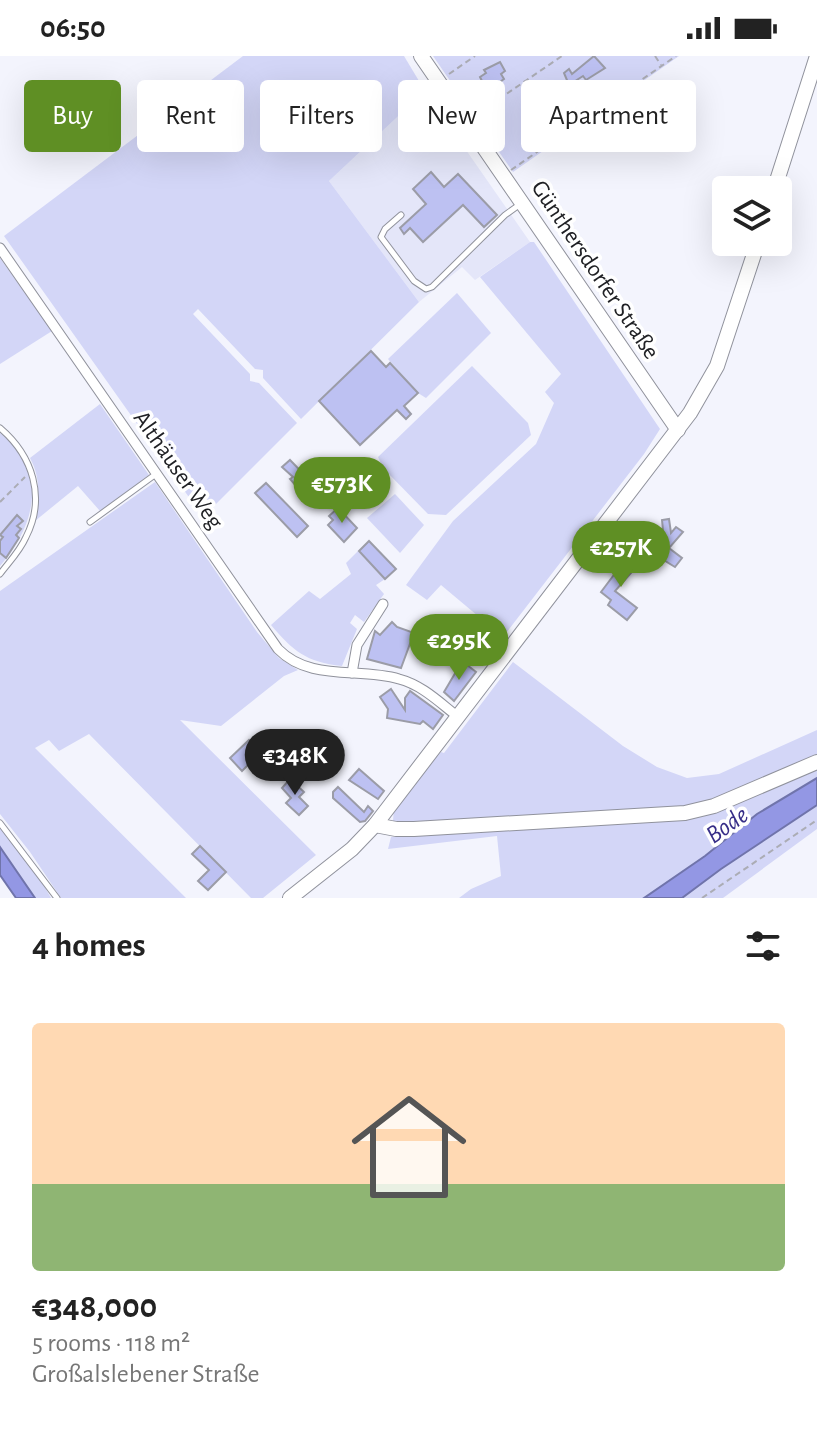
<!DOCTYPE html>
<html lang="en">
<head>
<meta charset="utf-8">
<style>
  body { margin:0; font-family:"Alegreya Sans",sans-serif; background:#f6f6f6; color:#222; height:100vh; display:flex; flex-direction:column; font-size:30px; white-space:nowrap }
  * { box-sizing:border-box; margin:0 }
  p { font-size:26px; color:#767676 }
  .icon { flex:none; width:44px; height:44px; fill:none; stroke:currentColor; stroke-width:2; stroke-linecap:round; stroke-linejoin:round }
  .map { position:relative; height:842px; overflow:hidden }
  .panel { display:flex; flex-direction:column; background:#fff; flex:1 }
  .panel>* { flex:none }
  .hud { position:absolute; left:24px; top:24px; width:770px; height:72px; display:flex; gap:16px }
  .buttons { position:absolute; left:712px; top:120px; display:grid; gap:16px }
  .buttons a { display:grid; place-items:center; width:80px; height:80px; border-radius:8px; background:#fff; box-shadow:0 8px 32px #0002; font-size:40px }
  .price { position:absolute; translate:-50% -68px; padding:0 18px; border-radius:28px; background:#5f8f24; color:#fff; font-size:26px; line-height:52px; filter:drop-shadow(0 2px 4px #0008) }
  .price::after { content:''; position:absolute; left:50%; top:48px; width:24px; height:18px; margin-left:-12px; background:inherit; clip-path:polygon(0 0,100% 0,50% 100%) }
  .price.current { background:#222; color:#fff }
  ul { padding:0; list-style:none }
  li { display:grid; align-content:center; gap:16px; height:424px; padding:0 32px }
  li span { display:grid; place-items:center; height:248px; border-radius:8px; color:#555 }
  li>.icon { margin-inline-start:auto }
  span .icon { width:144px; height:144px; fill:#fffc; stroke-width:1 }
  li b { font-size:34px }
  h2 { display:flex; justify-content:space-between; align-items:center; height:96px; padding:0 32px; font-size:34px }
  .tag { padding:0 28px; border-radius:8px; background:#fff; box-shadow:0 8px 32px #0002; font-size:28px; line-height:72px }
  .tag.current { background:#5f8f24; color:#fff }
  .status { display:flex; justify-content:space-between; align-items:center; height:56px; padding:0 40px; background:#fff; direction:ltr }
  .status svg { height:22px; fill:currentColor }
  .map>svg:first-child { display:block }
  .built { fill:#e4e6f9 }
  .green { fill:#d3d6f7 }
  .water { fill:#9397e4; stroke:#7074ab; stroke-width:2 }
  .building { fill:#bdc1f2; stroke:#9b9ca7; stroke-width:2 }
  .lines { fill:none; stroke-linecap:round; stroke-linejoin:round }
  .lane-casing { stroke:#90929c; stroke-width:7 }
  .street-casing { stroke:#90929c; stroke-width:11 }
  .secondary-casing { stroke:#90929c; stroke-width:16 }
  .path { stroke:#abacb4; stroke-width:2; stroke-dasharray:6 4; stroke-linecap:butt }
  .lane { stroke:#fff; stroke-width:5 }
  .street { stroke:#fff; stroke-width:9 }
  .secondary { stroke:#fff; stroke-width:14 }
  .labels { text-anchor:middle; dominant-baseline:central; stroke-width:7; stroke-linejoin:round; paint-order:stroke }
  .street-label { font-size:24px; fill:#202125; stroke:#fff }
  .water-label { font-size:26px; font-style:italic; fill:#372e88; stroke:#fff }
</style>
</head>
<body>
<div class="status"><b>06:50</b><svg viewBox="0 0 49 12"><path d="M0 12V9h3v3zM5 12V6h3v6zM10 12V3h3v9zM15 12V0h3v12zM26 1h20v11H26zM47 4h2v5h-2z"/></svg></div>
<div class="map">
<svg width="817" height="842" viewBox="0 0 817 842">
  <rect width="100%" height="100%" fill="#f3f4fd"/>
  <polygon class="built" points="425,35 530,186 475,224 462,211 419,246 329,125"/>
  <g class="green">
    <polygon points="243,0 404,0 425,35 329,125 419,246 301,363 263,322 263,314 255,313 198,253 193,258 250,318 250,325 259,327 297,367 203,461 4,180"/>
    <polygon points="433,0 679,0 513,116"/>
    <polygon points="530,186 534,186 660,373 644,398 503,581 441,529 427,544 406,529 453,465 536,388 554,347 545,336 561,318 480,221"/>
    <polygon points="0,202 52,275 0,308"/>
    <polygon points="457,237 491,277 426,342 418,337 388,303"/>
    <polygon points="472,310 528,367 531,379 446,459 428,458 383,412 378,401"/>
    <path d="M100,348L149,419L100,455L78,430L35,465C39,442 41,422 30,402Z"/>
    <path d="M0,377C50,416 35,470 0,510Z"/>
    <polygon points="155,426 257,576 279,602 298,614 284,620 221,670 180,664 316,799 263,842 251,842 89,678 59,695 49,684 35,692 186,842 61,842 30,796 0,758 0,535"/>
    <polygon points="395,438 424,469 400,497 367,462"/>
    <path d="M358,495L385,523L376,529L384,538L364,566L355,559L350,567L357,573L342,610C306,606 293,595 271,569L309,535L320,543L351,518L346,507Z"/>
    <polygon points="513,606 623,690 657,711 687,722 719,718 817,674 817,700 722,742 681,753 400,767 393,765 394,752 441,696 444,697"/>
    <polygon points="817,714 817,722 757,758 705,800 644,842 459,842 471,833 501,820 497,780 388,793 391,781 658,766 701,761 720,755"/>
    <polygon points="817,749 817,773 723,842 682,842 721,813"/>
    <polygon points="0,771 39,821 51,842 35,842 0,791"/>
  </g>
  <g class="water">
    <polygon points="817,722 817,749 721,813 682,842 644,842 705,800 757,758"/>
    <polygon points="0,791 35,842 16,842 0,819"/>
  </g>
  <g class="building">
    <polygon points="594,0 605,12 586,24 583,20 569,29 564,17 569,13 572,18"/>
    <polygon points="500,6 505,15 501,18 504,23 487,35 480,21 486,17 484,14"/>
    <polygon points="431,116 444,131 458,118 497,159 484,171 463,149 423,186 410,172 404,178 400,172 426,148 413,133"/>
    <polygon points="371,295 386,311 390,307 418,337 404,350 411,358 406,363 397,354 360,389 319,345"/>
    <polygon points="290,404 322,437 312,447 309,448 302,441 304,439 290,423 293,421 282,411"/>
    <polygon points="266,427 308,470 297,481 255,437"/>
    <polygon points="338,452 357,472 344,486 328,469 333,464 329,460"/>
    <polygon points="17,459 23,465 17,470 21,473 16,479 19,482 6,502 0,497 0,485 3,481 0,479"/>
    <polygon points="669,463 671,477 676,471 683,476 669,492 682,502 675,511 654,498 657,495 638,480 647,469 664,483 662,464"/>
    <polygon points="369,485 396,513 385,523 359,495"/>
    <polygon points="629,499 637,505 635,508 637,510 615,535 637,552 627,564 608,549 611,544 601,536"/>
    <polygon points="392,566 397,571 428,582 422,592 411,585 401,612 367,603 375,575 380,579"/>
    <polygon points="467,609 476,616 454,645 444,636 457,614 461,616"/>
    <polygon points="391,633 405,654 405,642 410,635 443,659 433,673 423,665 420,668 387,662 388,653 380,641"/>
    <polygon points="249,684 261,696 242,715 230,702"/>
    <polygon points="359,713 384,735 378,743 349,724"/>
    <polygon points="290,723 304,736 299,741 308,750 299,759 286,747 291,742 282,732"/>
    <polygon points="338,731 364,756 368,750 373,755 365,765 360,766 333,742 333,736"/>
    <polygon points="200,790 226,816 208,834 198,825 209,814 192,798"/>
  </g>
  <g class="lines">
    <defs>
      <g id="lane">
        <polyline points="401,159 385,173 381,181 414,225 426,233 432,231 505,159 519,149"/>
        <path d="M0,372C33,400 46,442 26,481C20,495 9,506 0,518"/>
        <polyline points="90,466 156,418"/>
        <polyline points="0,767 57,842"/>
      </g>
      <g id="street">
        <path d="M0,192L278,593C310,626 359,611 399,623C422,629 439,646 457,660"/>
        <polyline points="604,470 645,501"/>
        <polyline points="352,617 357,589 383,548"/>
      </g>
      <g id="secondary">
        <polyline points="421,0 678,374"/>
        <polyline points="774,134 817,0"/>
        <polyline points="375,769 396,773 414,773 685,757 714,750 817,706"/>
        <polyline points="290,842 352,793 375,769 690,357 717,310 758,186"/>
      </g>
    </defs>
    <use href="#lane" class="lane-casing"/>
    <use href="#street" class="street-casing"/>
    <use href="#secondary" class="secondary-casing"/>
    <g class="path">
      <polyline points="655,0 661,9"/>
      <polyline points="449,18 475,0"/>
      <polyline points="474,60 562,0"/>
      <polyline points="511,114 676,0"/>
      <polyline points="0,446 25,421"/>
      <polyline points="702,842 817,764"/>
    </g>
    <use href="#lane" class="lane"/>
    <use href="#street" class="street"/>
    <use href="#secondary" class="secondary"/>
  </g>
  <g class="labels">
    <g class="street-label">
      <text transform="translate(595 214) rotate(56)">Günthersdorfer Straße</text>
      <text transform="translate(178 414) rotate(55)">Althäuser Weg</text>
    </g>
    <g class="water-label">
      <text transform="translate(727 769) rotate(-35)">Bode</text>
    </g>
  </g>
</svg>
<div class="buttons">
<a><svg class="icon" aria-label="layers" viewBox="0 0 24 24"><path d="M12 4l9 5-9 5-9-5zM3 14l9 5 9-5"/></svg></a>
</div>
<b class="price" style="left:342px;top:469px">€573K</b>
<b class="price" style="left:621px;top:533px">€257K</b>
<b class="price" style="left:459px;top:626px">€295K</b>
<b class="price current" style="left:295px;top:741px">€348K</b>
<div class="hud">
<a class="tag current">Buy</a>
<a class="tag">Rent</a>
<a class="tag">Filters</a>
<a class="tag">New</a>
<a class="tag">Apartment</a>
</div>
</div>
<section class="panel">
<h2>4 homes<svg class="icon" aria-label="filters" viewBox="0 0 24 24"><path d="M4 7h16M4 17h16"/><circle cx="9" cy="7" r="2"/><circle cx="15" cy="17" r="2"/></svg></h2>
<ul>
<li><span style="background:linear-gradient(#ffd9b3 65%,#8fb573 0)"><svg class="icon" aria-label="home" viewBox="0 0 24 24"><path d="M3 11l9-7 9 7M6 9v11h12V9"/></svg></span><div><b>€348,000</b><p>5 rooms · 118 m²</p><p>Großalslebener Straße</p></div></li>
</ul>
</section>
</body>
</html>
